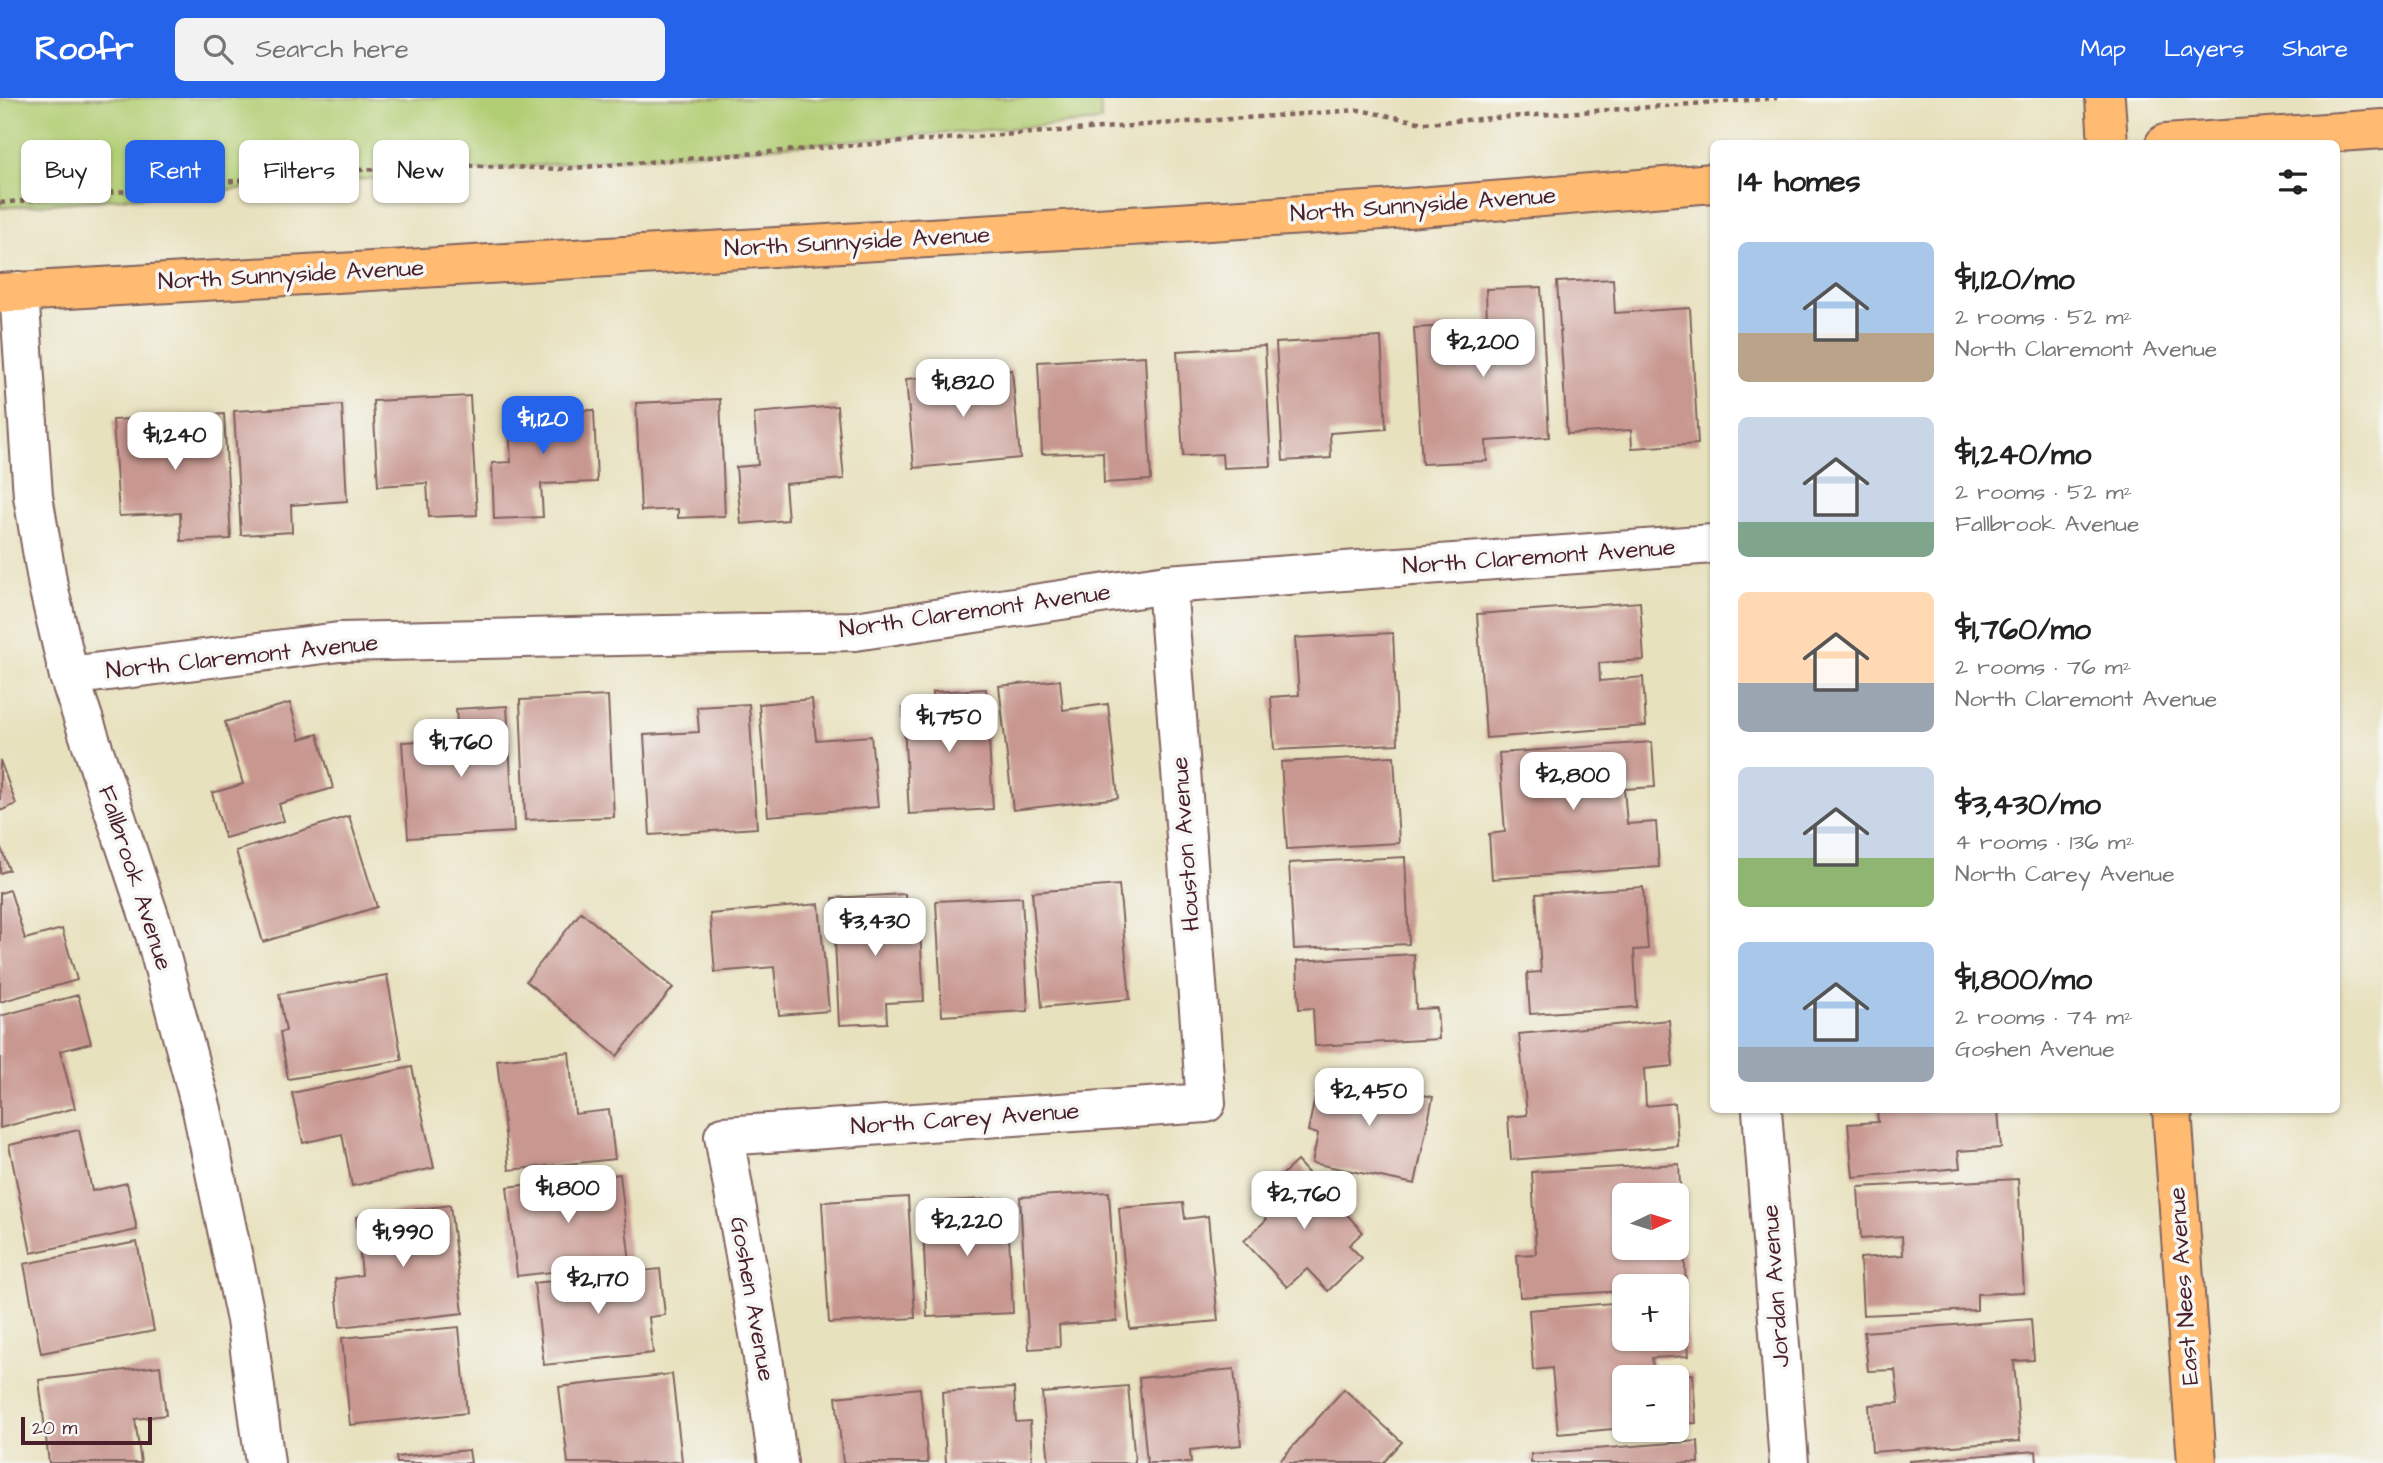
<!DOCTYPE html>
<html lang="en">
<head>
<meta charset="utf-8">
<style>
  body { margin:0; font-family:"Architects Daughter",sans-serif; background:#f2f2f2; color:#222; height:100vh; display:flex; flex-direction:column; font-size:26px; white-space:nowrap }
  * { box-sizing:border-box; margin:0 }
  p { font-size:23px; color:#767676 }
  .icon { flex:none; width:38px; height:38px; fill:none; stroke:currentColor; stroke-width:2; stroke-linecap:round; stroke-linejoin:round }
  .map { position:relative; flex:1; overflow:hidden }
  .side { position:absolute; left:1710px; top:42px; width:630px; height:973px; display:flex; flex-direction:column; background:#fff; border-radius:10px; box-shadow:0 2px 5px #0004 }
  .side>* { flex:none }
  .top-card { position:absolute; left:21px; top:42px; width:665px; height:63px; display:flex; gap:14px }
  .needle { width:46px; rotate:86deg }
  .controls { position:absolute; left:1612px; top:1085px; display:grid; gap:14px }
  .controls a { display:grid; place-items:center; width:77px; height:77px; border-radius:10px; background:#fff; box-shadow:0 2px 5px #0004; font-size:35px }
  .scale { position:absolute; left:21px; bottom:18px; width:131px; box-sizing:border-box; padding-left:7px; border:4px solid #4a1f2b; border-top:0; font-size:19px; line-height:24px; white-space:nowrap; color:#4a1f2b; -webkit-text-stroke:5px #f6f6f2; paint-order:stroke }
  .price { position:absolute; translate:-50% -60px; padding:0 16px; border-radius:14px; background:#fff; color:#222; font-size:23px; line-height:46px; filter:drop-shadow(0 2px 4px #0008) }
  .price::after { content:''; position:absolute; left:50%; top:42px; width:21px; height:16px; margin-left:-10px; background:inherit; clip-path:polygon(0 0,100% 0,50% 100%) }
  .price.selected { background:#2563eb; color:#fff }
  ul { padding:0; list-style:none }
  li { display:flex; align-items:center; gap:21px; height:175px; padding:0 28px }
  li span { display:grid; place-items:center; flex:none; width:196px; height:140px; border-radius:10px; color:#555 }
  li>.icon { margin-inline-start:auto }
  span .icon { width:84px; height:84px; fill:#fffc; stroke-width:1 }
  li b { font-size:30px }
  h2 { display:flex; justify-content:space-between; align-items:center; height:84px; padding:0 28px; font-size:30px }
  .tag { padding:0 24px; border-radius:10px; background:#fff; box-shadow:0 2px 5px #0004; font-size:24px; line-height:63px }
  .tag.selected { background:#2563eb; color:#fff }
  header { display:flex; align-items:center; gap:42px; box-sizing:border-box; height:98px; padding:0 35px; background:#2563eb; color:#fff }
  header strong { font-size:33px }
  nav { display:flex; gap:38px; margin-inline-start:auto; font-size:24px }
  .search { width:490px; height:63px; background:#f2f2f2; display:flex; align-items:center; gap:18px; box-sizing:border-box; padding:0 24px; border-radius:10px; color:#767676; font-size:26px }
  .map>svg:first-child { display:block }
  .green { fill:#b2ce75; stroke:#7e7650; stroke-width:2 }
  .building { fill:#c89790 }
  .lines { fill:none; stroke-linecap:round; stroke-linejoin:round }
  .minor-casing { stroke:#81635e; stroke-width:42 }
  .major-casing { stroke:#81635e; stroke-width:42 }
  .path { stroke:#81635e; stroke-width:4.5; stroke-dasharray:5 5; stroke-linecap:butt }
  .minor { stroke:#fff; stroke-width:38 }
  .major { stroke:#ffbb71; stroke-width:38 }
  .labels { text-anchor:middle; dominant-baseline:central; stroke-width:7; stroke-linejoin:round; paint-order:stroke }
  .street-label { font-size:24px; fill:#4a1f2b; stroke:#f6f6f2 }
</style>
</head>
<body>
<header>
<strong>Roofr</strong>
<div class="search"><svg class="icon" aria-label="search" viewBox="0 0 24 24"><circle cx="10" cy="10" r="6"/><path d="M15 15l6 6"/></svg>Search here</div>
<nav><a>Map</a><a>Layers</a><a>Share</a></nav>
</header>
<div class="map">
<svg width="2383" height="1365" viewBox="0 0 2383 1365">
  <rect width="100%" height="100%" fill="#f6f6f2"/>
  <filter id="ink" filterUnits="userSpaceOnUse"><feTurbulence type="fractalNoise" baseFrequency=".0143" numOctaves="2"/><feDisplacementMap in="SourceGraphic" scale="14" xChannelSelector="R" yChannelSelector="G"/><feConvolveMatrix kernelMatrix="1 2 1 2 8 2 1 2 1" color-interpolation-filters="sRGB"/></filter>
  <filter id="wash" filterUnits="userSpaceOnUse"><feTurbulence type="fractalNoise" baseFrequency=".00686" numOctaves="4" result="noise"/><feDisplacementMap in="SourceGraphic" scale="28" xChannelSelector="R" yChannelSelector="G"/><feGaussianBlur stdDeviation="1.57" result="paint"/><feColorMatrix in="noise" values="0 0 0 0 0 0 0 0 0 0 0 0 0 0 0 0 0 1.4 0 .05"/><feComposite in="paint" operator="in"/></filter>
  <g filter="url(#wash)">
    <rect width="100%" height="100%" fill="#e8e1be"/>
    <polygon class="green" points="0,0 1100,0 1101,23 0,110"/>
    <g id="blocks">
      <g class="building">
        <polygon points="1613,181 1615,215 1690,210 1698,346 1632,350 1631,332 1567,336 1557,184"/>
        <polygon points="1541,189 1549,339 1486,343 1487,363 1422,366 1414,230 1487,226 1486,191"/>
        <polygon points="1381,239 1386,331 1330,335 1331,360 1283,363 1276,245"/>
        <polygon points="1265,248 1271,368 1223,370 1222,356 1183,358 1177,253"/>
        <polygon points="1145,258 1151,382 1104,385 1103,354 1042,356 1038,264"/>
        <polygon points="1012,272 1020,360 914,370 906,281"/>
        <polygon points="470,298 477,417 429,419 427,385 378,388 373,303"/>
        <polygon points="554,301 555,313 594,312 597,384 541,386 543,419 494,421 492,365 511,364 508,303"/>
        <polygon points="720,301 725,418 678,420 678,411 641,413 636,305"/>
        <polygon points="342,307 347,403 291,407 292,434 241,437 234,313"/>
        <polygon points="837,308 844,381 785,386 788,422 741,426 736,369 758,367 754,315"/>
        <polygon points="224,316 231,441 181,443 180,415 119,418 113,322"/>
        <polygon points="1640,504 1644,562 1599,565 1600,583 1643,579 1646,628 1486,640 1477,516"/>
        <polygon points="1393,535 1398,646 1274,652 1271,599 1299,597 1295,540"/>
        <polygon points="1060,582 1063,612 1108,606 1118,700 1013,712 999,588"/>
        <polygon points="986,591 993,711 909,716 903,610 934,608 933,594"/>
        <polygon points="608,598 614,719 525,722 520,602"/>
        <polygon points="812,601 816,642 871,638 878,709 768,718 759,606"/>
        <polygon points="290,605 300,641 318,636 333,690 279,706 284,723 225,740 212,695 243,686 225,624"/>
        <polygon points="749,606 757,730 650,737 644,637 699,634 697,609"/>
        <polygon points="507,608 514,734 408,740 402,644 458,641 456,611"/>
        <polygon points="1652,644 1655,689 1624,691 1627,726 1656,724 1659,769 1492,781 1489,736 1505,734 1499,655"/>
        <polygon points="1394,658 1399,745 1287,751 1281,664"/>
        <polygon points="0,662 16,706 0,713"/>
        <polygon points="349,718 377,809 263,844 236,753"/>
        <polygon points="0,747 9,772 0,775"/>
        <polygon points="1405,759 1409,846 1294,851 1289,765"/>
        <polygon points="1119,787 1130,901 1042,909 1032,794"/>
        <polygon points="1643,789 1648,851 1634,852 1637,909 1530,916 1527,875 1541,874 1536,796"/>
        <polygon points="10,792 25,841 62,831 77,882 0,904 0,795"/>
        <polygon points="905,796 907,831 920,831 924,903 886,905 887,925 839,927 833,800"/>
        <polygon points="1022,799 1028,913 942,918 936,803"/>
        <polygon points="819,806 829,913 779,917 774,869 715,874 710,816"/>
        <polygon points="581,814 673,890 617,958 526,883"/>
        <polygon points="1414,856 1416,911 1437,910 1439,941 1315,948 1313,910 1299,911 1297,863"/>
        <polygon points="387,877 402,962 288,981 280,934 286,933 279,896"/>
        <polygon points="78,897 91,945 60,953 75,1010 0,1030 0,918"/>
        <polygon points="1669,922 1673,968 1644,971 1646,1008 1675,1005 1678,1048 1511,1062 1508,1019 1527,1017 1519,936"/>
        <polygon points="569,954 575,1016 609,1012 615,1061 509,1072 497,962"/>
        <polygon points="412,969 434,1070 352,1088 342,1036 303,1045 292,995"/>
        <polygon points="1320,975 1433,999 1415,1086 1312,1065 1318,1036 1308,1033"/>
        <polygon points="1877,1012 1998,1012 2001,1050 1958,1053 1960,1070 1853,1079 1848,1026 1878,1024"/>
        <polygon points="79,1032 92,1093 127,1085 137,1132 31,1155 9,1047"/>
        <polygon points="1297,1063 1363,1134 1349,1147 1362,1160 1328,1193 1307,1171 1287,1189 1244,1143 1267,1121 1252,1105"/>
        <polygon points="1679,1066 1681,1110 1676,1111 1676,1097 1624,1097 1624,1150 1676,1150 1676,1146 1684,1146 1686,1190 1624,1188 1624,1193 1520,1199 1517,1157 1536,1156 1532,1074"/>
        <polygon points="620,1076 630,1165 517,1178 507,1089"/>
        <polygon points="2018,1081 2024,1194 1977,1196 1977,1212 1863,1217 1860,1160 1903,1157 1902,1138 1861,1141 1858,1089"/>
        <polygon points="1109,1094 1117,1223 1059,1227 1060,1249 1029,1251 1020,1099"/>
        <polygon points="908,1099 915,1220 829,1225 822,1104"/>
        <polygon points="1007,1100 1013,1215 927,1219 922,1104"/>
        <polygon points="1183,1105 1185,1121 1208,1118 1218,1223 1130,1231 1119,1110"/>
        <polygon points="450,1107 463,1215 340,1229 335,1181 362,1177 356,1119"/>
        <polygon points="137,1144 154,1233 41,1255 24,1166"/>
        <polygon points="660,1171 665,1217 649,1219 653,1255 544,1267 534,1185"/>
        <polygon points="1685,1199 1689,1258 1652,1260 1654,1279 1624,1279 1624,1330 1558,1336 1552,1270 1533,1272 1529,1212 1624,1204 1624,1241 1676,1241 1676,1200"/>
        <polygon points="2031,1221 2034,1262 2014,1263 2020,1343 1872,1354 1869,1307 1899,1305 1895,1272 1868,1273 1864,1234"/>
        <polygon points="459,1229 467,1315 350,1327 342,1240"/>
        <polygon points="160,1268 166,1317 135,1321 141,1365 49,1365 39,1282"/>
        <polygon points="1234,1271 1241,1347 1190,1352 1191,1365 1147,1365 1139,1280"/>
        <polygon points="672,1276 682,1363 663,1365 568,1365 559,1289"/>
        <polygon points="1693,1276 1696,1325 1676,1326 1676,1277"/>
        <polygon points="1128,1288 1135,1365 1049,1365 1042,1295"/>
        <polygon points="920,1290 928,1365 843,1365 836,1299"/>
        <polygon points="1014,1290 1016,1324 1030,1323 1032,1365 946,1365 942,1294"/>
        <polygon points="1344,1291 1402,1344 1383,1365 1278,1365"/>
        <polygon points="1698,1343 1699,1365 1531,1365 1531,1356"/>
        <polygon points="469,1352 471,1365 397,1365 396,1359"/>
        <polygon points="2036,1353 2037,1365 1909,1365 1909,1363"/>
      </g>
    </g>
  </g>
  <g filter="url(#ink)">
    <use href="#blocks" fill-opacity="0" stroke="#81635e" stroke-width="2"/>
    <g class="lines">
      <defs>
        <g id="minor">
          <polyline points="19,193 33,398 48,488 69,578 154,833 202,1012 246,1222 265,1365"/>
          <polyline points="69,578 339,544 855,533 1167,486 1713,446"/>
          <polyline points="1762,1012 1789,1365"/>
          <polyline points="778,1365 762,1253 724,1038 1206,1005 1167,486"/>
        </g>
        <g id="major">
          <polyline points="2105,0 2108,46"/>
          <polyline points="2165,46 2383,31"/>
          <polyline points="0,195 1147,127 1382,112 1713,85"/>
          <polyline points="2172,1012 2197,1365"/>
        </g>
      </defs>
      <use href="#minor" class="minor-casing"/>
      <use href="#major" class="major-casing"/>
      <polyline class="path" points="0,105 341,73 456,67 560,71 845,48 1359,12 1424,25 1777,0"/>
      <use href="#minor" class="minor"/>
      <use href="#major" class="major"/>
    </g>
  </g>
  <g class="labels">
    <g class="street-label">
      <text transform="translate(1423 107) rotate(-4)">North Sunnyside Avenue</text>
      <text transform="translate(857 144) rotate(-3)">North Sunnyside Avenue</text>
      <text transform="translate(291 177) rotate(-3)">North Sunnyside Avenue</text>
      <text transform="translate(1539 459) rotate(-4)">North Claremont Avenue</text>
      <text transform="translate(975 513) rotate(-8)">North Claremont Avenue</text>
      <text transform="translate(242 559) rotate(-6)">North Claremont Avenue</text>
      <text transform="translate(1186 746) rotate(-94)">Houston Avenue</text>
      <text transform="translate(135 780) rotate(72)">Fallbrook Avenue</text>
      <text transform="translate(965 1021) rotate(-4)">North Carey Avenue</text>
      <text transform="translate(1776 1188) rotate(-94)">Jordan Avenue</text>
      <text transform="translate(2184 1188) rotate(-94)">East Nees Avenue</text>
      <text transform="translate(752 1201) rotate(80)">Goshen Avenue</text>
    </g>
  </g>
</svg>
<div class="controls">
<a><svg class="needle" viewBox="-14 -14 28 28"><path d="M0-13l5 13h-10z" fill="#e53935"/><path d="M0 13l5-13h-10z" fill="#767676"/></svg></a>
<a>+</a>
<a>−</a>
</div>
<div class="scale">20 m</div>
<b class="price" style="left:1483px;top:281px">$2,200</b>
<b class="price" style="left:963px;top:321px">$1,820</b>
<b class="price selected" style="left:543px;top:358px">$1,120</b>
<b class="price" style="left:175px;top:374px">$1,240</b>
<b class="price" style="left:949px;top:656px">$1,750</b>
<b class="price" style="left:461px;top:681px">$1,760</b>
<b class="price" style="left:1573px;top:714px">$2,800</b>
<b class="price" style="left:875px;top:860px">$3,430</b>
<b class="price" style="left:1369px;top:1030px">$2,450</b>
<b class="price" style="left:568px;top:1127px">$1,800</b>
<b class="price" style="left:1304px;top:1133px">$2,760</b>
<b class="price" style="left:967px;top:1160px">$2,220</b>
<b class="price" style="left:403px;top:1171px">$1,990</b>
<b class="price" style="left:598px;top:1218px">$2,170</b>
<div class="top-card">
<a class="tag">Buy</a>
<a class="tag selected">Rent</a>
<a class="tag">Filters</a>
<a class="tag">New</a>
</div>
<section class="side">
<h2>14 homes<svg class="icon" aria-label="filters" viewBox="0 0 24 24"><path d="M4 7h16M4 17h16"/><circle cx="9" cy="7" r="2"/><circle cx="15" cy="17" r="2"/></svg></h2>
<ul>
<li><span style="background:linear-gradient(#a9c7e8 65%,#b9a48a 0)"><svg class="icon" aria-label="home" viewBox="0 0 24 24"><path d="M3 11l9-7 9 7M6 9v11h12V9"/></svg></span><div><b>$1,120/mo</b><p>2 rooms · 52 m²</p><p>North Claremont Avenue</p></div></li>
<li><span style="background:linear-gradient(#c9d6e8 75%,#7fa58c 0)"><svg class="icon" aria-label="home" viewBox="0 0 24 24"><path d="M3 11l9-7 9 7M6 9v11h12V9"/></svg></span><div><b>$1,240/mo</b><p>2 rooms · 52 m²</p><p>Fallbrook Avenue</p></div></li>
<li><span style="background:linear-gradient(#ffd9b3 65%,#9aa5b1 0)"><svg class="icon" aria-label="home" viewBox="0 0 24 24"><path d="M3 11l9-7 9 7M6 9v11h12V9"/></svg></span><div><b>$1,760/mo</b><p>2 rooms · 76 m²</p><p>North Claremont Avenue</p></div></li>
<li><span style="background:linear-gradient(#c9d6e8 65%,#8fb573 0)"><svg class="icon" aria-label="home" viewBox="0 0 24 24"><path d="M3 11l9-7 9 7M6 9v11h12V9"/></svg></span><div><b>$3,430/mo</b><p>4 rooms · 136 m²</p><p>North Carey Avenue</p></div></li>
<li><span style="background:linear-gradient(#a9c7e8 75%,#9aa5b1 0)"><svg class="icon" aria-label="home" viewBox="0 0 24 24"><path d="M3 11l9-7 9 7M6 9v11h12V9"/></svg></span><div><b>$1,800/mo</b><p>2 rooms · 74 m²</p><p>Goshen Avenue</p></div></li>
</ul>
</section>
</div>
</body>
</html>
